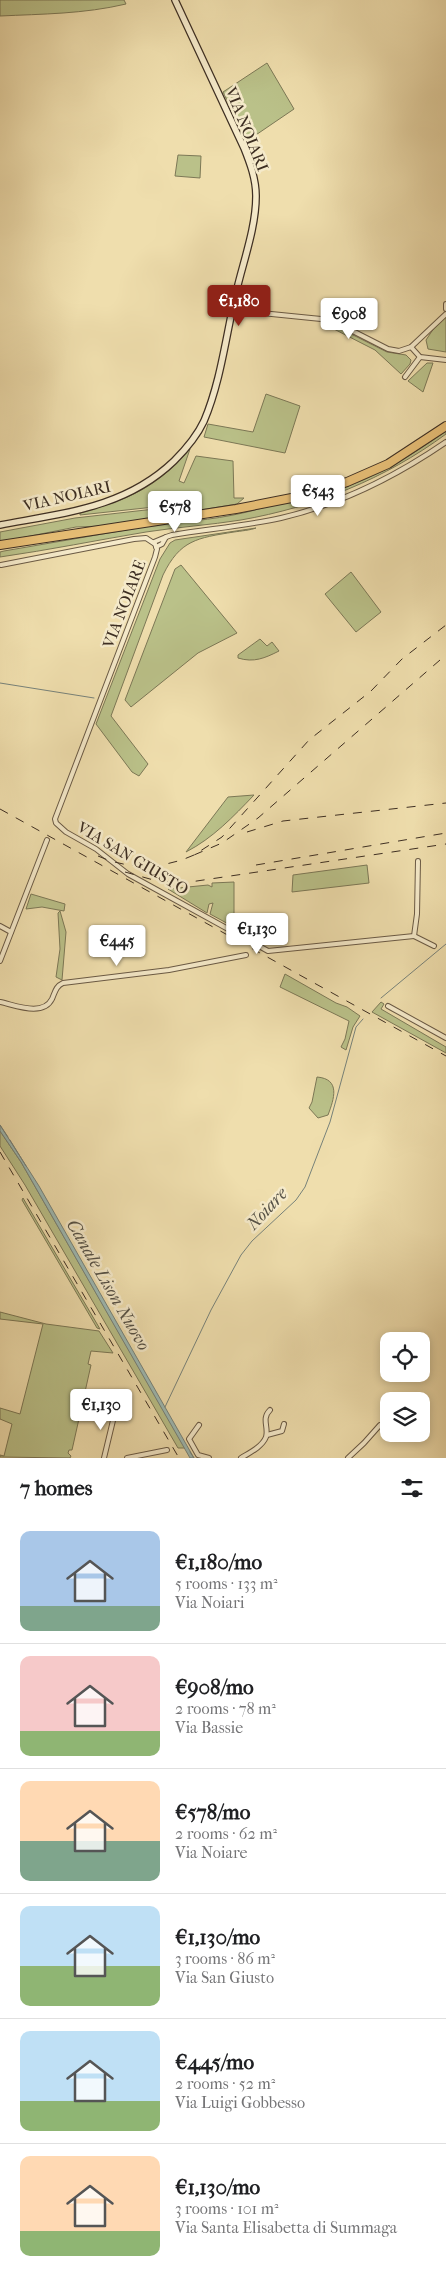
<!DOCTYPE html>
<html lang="en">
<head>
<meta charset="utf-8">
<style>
  body { margin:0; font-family:"IM FELL French Canon",serif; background:#f2f2f2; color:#202124; height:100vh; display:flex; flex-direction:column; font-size:19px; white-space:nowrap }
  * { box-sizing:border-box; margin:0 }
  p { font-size:16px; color:#757577 }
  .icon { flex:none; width:28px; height:28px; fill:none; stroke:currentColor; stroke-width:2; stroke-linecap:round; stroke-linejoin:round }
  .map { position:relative; height:1458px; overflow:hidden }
  .panel { display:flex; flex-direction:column; background:#fff; flex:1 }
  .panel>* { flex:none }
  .controls { position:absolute; left:380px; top:1332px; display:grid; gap:10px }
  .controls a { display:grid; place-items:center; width:50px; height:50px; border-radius:10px; background:#fff; box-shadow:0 2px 8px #0003; font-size:25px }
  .price { position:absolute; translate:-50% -42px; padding:0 11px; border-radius:5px; background:#fff; color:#222; font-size:16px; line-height:32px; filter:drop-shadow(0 1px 2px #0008) }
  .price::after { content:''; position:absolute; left:50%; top:30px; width:15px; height:11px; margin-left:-8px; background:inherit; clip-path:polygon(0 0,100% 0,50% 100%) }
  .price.active { background:#8f2418; color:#fff }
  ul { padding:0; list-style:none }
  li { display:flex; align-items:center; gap:15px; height:125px; padding:0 20px }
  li+li { border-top:1px solid #e0e0e0 }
  li span { display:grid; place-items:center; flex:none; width:140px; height:100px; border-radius:10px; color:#555 }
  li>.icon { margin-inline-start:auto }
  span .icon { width:60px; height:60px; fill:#fffc; stroke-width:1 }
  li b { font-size:21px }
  h2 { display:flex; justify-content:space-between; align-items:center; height:60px; padding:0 20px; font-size:21px }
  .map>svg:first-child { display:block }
  .green { fill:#bac189; stroke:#7c7856 }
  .water { fill:#9dbab4; stroke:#77827a }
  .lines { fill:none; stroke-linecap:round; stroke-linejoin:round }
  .stream { stroke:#77827a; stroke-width:1 }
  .street-casing { stroke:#6a5a45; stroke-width:6 }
  .secondary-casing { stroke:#3d2e22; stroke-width:8 }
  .highway-casing { stroke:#3d2e22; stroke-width:10 }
  .street { stroke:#f5eaca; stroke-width:4 }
  .secondary { stroke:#f5eaca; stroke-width:5.5 }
  .highway { stroke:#e8bf76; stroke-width:8 }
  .rail { stroke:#3d2e22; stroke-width:1; stroke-dasharray:9 9; stroke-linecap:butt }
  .labels { text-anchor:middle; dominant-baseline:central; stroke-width:5; stroke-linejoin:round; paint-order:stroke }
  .street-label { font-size:16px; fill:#3d2e22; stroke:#f5eaca }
  .water-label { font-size:18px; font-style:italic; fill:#555146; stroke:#f5eaca }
</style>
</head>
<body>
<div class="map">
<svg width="446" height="1458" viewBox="0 0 446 1458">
  <rect width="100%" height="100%" fill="#efdead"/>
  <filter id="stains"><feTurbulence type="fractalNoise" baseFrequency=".004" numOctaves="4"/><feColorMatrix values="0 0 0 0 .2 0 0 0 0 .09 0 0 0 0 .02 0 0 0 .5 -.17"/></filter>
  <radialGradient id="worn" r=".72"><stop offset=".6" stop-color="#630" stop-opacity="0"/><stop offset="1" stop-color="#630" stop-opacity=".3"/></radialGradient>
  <g class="green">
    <path d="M0,0H124L126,4C84,14 42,14 0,16Z"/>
    <polygon points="267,63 294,109 247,141 223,92"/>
    <polygon points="178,155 201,156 200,178 175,176"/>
    <polygon points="446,317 446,352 428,349 426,340 434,328"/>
    <polygon points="329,323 387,352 406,355 411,360 410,364 401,374 375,350 328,326"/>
    <polygon points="427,363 433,363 423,392 408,381"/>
    <polygon points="266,394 300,406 285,453 204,437 208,424 253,432"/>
    <path d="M446,431V434C385,479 315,507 241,520C210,525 178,527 146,532C98,540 49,550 0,557V552L4,551L172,522C204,521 235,516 266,507C289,501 313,498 336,490C376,478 412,455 446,431Z"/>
    <path d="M190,449L179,481L184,483L196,456L233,461L234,498H244L237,504L102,526L76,527L0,542V532L75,518L181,506L182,504L80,515V513C129,499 156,488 190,449Z"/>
    <path d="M256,528C251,530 241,531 234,532C197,538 180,540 163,575L111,716L148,764L139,776L132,772L96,724L160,559L170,543L175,540Z"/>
    <polygon points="181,565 237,633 198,653 131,707 125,700 175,569"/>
    <polygon points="351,572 381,612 356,632 325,594"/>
    <path d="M260,639L267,646L272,642L279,651C265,658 254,663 238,658V655Z"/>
    <path d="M254,795C233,817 213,838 186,852L228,797Z"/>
    <polygon points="367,865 369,883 292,892 293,875"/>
    <polygon points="234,882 234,927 210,914 213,903 209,904 207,913 168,889 208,885 212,887 212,883"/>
    <polygon points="31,894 65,904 64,911 42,907 26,909"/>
    <polygon points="60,911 66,932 62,980 56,977 60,949 58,913"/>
    <polygon points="285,974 336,1003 347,1007 360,1016 353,1027 346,1050 341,1047 345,1039 349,1021 280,987"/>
    <polygon points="381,1002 384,1004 381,1009 446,1047 446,1053 372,1012"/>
    <path d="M317,1077C341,1079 334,1099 328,1115L318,1118L309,1108L312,1102Z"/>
    <polygon points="0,1131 21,1162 185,1448 178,1448 25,1185 0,1146"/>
    <polygon points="23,1198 100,1329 97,1328 22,1200"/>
    <polygon points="0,1312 46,1324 99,1331 113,1353 91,1351 88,1364 91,1365 72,1450 69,1450 68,1453 71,1456 70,1458 0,1457 0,1455 4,1456 12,1424 0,1419 0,1408 20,1414 43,1324 0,1319"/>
  </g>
  <polygon class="water" points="0,1125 39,1186 194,1458 190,1458 21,1162 0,1131"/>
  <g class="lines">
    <g class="stream">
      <polyline points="0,683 94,698"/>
      <polyline points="381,998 446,944"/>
      <polyline points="0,1125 8,1137"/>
      <polyline points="10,1140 26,1166"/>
      <polyline points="165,1407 211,1310 241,1255 252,1241 296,1200 305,1187 330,1122 356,1027 363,1019"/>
      <polyline points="190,1452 194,1458"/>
    </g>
    <defs>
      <g id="street">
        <polyline points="446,304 446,309"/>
        <polyline points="232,310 331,320 388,349 399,351 411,347 446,314"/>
        <polyline points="411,347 420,357 446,360"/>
        <polyline points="405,377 420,357"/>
        <path d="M166,537L172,535C208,529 245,526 281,518C341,504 395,477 446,442"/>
        <polyline points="154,542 166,537 162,544 156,547"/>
        <polyline points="1,565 134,539 146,538 155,544 157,549 155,557 55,819 56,823 66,832 96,849 128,874 268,951 414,936 417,914 418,861"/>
        <polyline points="0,926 11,932"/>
        <polyline points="414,936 434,946"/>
        <polyline points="0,961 47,840"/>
        <path d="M0,1002C15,1005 43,1017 52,999C55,992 56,986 63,983L169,970L246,955"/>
        <polyline points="388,1006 446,1038"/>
        <polyline points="199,1425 189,1439 198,1455 209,1458"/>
        <polyline points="395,1434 401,1438"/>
        <polyline points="267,1435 282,1431 284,1424"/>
        <polyline points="104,1458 116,1408"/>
        <polyline points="127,1458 167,1450"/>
        <path d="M241,1458C249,1453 262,1447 266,1437C269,1427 261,1419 270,1410"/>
        <polyline points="348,1458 364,1443 380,1425 389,1429"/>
      </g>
      <path id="secondary" d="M0,525C64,513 125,508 174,461C186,449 197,436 204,421C221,381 226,335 236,293C243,262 256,228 256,196C256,179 250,163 244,148L175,0"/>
      <polyline id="highway" points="0,545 236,509 317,493 347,482 388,464 446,426"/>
    </defs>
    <use href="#street" class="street-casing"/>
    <use href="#secondary" class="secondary-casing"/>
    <use href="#highway" class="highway-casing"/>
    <use href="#street" class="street"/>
    <use href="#secondary" class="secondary"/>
    <use href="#highway" class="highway"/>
    <g class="rail">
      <polyline points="440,660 258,818 222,843 194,855 222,837 309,740 371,691 402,659 446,625"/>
      <polyline points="0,809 446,1056"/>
      <polyline points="247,832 283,821 446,803"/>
      <path d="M98,856C129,870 163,869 194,855"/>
      <polyline points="256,865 446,833"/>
      <polyline points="125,872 157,881 190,882 446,844"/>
      <polyline points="0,1152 179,1458"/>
    </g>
  </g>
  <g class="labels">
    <g class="street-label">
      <text transform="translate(247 129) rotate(68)">VIA NOIARI</text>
      <text transform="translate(67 496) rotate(-13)">VIA NOIARI</text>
      <text transform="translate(124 604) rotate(-69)">VIA NOIARE</text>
      <text transform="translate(133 858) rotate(31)">VIA SAN GIUSTO</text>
    </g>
    <g class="water-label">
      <text transform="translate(267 1209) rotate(-47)">Noiare</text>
      <text transform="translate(108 1285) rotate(60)">Canale Lison Nuovo</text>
    </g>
  </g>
  <rect width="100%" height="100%" filter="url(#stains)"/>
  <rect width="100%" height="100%" fill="url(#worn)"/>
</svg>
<div class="controls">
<a><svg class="icon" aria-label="locate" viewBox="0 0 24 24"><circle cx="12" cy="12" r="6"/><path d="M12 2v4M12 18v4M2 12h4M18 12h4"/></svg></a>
<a><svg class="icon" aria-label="layers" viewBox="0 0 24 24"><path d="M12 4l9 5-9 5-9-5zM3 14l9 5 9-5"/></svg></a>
</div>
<b class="price active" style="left:239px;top:327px">€1,180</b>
<b class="price" style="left:349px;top:340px">€908</b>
<b class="price" style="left:318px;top:517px">€543</b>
<b class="price" style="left:175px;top:533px">€578</b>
<b class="price" style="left:257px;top:955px">€1,130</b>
<b class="price" style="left:117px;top:967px">€445</b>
<b class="price" style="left:101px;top:1431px">€1,130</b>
</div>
<section class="panel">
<h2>7 homes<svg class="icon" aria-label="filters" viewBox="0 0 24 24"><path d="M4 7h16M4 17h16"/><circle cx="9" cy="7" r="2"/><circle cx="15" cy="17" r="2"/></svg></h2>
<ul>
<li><span style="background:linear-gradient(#a9c7e8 75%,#7fa58c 0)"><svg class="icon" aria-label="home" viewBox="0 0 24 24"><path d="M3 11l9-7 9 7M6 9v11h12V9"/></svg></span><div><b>€1,180/mo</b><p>5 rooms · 133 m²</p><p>Via Noiari</p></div></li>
<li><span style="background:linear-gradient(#f6c9c9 75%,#8fb573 0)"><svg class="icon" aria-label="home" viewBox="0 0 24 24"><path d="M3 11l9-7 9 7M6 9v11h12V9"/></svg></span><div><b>€908/mo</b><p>2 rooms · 78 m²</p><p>Via Bassie</p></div></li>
<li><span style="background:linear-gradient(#ffd9b3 60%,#7fa58c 0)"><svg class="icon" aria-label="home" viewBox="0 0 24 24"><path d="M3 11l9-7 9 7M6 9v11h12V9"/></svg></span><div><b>€578/mo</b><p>2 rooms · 62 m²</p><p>Via Noiare</p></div></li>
<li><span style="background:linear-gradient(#bfe0f5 60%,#8fb573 0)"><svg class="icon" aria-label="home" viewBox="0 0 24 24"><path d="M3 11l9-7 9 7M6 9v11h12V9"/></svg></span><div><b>€1,130/mo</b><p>3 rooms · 86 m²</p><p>Via San Giusto</p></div></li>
<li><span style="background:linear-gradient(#bfe0f5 70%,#8fb573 0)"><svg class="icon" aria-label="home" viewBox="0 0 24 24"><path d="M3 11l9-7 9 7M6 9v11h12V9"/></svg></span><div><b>€445/mo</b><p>2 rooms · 52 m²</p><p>Via Luigi Gobbesso</p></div></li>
<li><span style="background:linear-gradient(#ffd9b3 75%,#8fb573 0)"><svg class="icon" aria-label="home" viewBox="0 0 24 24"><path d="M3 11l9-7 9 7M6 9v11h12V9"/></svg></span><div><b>€1,130/mo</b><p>3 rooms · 101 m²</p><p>Via Santa Elisabetta di Summaga</p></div></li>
</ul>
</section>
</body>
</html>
